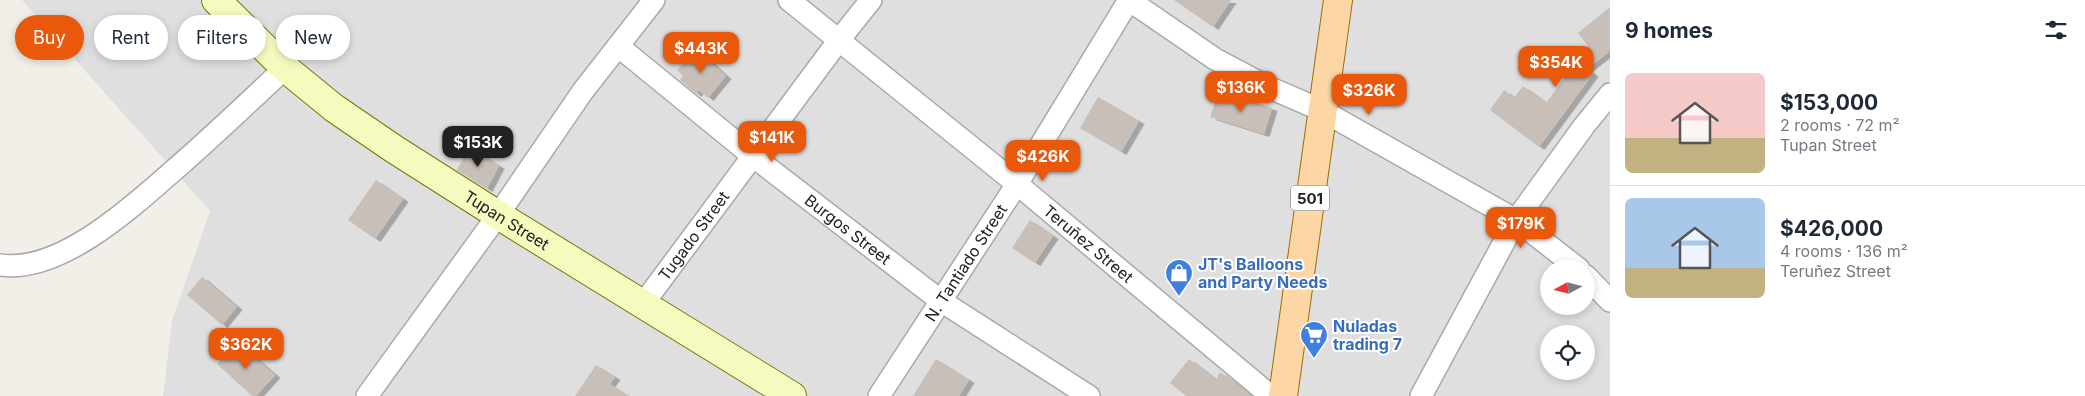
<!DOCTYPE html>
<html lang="en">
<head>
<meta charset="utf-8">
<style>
  body { margin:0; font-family:Inter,sans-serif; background:#f6f6f7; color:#1f2937; height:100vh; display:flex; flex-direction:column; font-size:19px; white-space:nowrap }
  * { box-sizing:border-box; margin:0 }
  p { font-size:16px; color:#747a83 }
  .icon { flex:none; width:28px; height:28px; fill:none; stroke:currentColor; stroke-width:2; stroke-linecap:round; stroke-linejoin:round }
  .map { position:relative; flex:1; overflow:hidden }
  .drawer { display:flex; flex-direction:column; background:#fff; width:475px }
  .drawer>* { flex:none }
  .hud { position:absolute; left:15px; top:15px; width:475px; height:45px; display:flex; gap:10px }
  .needle { width:32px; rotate:263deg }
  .buttons { position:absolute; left:1540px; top:260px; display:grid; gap:10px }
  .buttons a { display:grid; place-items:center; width:55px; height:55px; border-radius:50%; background:#fff; box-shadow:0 2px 8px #0003; font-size:25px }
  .price { position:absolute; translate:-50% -42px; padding:0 11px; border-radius:10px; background:#ea580c; color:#fff; font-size:16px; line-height:32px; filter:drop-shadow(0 1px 2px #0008) }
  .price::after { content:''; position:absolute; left:50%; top:30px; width:15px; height:11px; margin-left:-8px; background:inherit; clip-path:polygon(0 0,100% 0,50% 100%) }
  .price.on { background:#222; color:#fff }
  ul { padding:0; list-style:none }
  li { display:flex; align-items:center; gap:15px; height:125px; padding:0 15px }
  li+li { border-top:1px solid #e0e1e3 }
  li span { display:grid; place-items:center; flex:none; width:140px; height:100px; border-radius:8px; color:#555 }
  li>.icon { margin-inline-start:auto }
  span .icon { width:60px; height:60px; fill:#fffc; stroke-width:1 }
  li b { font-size:21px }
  h2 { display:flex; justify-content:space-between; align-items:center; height:60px; padding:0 15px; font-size:21px }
  .pill { padding:0 18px; border-radius:22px; background:#fff; box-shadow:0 2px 8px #0003; font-size:18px; line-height:45px }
  .pill.on { background:#ea580c; color:#fff }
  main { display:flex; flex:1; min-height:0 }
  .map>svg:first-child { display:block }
  .residential { fill:#e0dfdf; fill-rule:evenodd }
  .building { fill:#c7bfb8; filter:url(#shadow) }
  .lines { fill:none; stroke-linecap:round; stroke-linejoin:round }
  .minor-casing { stroke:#a9a9a9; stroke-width:24 }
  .secondary-casing { stroke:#707d05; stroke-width:30 }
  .primary-casing { stroke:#a06b00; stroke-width:30 }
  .minor { stroke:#fff; stroke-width:21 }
  .secondary { stroke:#f7fabf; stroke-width:28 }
  .primary { stroke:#fcd6a4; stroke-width:28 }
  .labels { text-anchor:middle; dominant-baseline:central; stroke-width:4; stroke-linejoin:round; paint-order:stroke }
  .shield { fill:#fff; stroke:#646464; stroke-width:1 }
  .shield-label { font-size:15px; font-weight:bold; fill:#222 }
  .street-label { font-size:16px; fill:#222; stroke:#fff }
  .shop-label { font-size:16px; font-weight:bold; fill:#366cbe; stroke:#fff; text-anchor:start }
</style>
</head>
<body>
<main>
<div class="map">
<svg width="1610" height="396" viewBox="0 0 1610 396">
  <defs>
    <filter id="shadow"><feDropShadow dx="5.5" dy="3" stdDeviation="0" flood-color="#0004"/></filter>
  </defs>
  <rect width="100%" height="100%" fill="#f2efe9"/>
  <path class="residential" d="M22,0H1610V396H163L172,321L210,211ZM1549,269H1586V306H1549ZM1549,334H1586V371H1549Z"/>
  <g class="building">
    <polygon points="1174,0 1231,0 1213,27"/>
    <polygon points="1610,7 1610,51 1587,69 1593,74 1539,147 1490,110 1504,90 1514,98 1523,86 1546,103 1588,46 1578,33"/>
    <polygon points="696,49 726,76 708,98 699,90 696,94 687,86 680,80 683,76 677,70"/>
    <polygon points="1219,91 1272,108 1264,134 1210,117"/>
    <polygon points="1098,97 1139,121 1121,152 1080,128"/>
    <polygon points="470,146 499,166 487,189 457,170"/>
    <polygon points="376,180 403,199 375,239 348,220"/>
    <polygon points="1030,220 1053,236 1035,263 1012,248"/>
    <polygon points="202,277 237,307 222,325 187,295"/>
    <polygon points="237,342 275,375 256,396 252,396 217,364"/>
    <polygon points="936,359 969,380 959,396 913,396"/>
    <polygon points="1189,359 1216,380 1220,372 1251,396 1186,396 1170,383"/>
    <polygon points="596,365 615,377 610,384 628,396 575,396"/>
  </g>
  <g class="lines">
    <defs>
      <g id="minor">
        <path id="s1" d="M789,0L1017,184L1271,396"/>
        <polyline points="1129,0 1215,59 1268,87 1321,110 1516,220 1579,269"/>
        <path id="s2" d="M618,46L754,157L941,301L1089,396"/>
        <path d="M0,265C59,274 131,208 173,171C211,138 248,103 285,68"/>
        <polyline points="1586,276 1610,301"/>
        <path id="s3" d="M643,304L839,40L871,0"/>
        <polyline points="367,396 498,215 583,91 654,0"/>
        <path id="s4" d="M879,396L1017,184L1129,0"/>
        <polyline points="1421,396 1516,220 1584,126 1610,94"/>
      </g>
      <g id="secondary">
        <path id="s5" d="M216,0L285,68L334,108L394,149L498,215L792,396"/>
      </g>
      <polyline id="primary" points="1283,396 1338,0"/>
    </defs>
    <use href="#minor" class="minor-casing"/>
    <use href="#secondary" class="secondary-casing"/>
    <use href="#primary" class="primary-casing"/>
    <use href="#minor" class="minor"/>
    <use href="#secondary" class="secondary"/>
    <use href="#primary" class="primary"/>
  </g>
  <defs>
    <symbol id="shop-pin" viewBox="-11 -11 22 30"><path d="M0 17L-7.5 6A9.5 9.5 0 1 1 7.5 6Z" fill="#3f7fe0" stroke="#fff"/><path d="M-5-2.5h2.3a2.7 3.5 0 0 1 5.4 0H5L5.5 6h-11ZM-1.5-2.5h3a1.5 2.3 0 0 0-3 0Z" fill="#fff"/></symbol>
    <symbol id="supermarket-pin" viewBox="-11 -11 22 30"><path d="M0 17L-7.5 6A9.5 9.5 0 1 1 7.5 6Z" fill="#3f7fe0" stroke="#fff"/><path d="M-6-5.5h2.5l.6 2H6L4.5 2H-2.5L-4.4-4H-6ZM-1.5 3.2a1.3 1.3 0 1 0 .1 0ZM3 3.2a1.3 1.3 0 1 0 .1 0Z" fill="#fff"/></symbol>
  </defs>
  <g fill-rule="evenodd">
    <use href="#shop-pin" x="1163" y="257" width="32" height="43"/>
    <use href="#supermarket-pin" x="1298" y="319" width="32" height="43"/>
  </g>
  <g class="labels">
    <rect class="shield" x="1291" y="185.5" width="38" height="25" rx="4"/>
    <g class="shield-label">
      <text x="1310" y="198">501</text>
    </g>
    <g class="street-label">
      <text stroke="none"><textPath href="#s5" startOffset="366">Tupan Street</textPath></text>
      <text stroke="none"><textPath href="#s2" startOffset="294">Burgos Street</textPath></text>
      <text stroke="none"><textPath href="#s3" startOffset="85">Tugado Street</textPath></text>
      <text stroke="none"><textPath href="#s1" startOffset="386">Teruñez Street</textPath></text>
      <text stroke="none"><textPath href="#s4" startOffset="159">N. Tantiado Street</textPath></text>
    </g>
    <g class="shop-label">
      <text x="1198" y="264">JT's Balloons<tspan x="1198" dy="18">and Party Needs</tspan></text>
      <text x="1333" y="326">Nuladas<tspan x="1333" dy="18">trading 7</tspan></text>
    </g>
  </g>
</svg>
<div class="buttons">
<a><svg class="needle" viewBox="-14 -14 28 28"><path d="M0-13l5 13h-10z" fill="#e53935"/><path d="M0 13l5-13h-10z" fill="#747a83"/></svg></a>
<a><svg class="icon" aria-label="locate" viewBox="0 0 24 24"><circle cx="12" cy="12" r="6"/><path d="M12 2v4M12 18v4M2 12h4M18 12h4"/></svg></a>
</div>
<b class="price" style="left:701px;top:74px">$443K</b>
<b class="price" style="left:1556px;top:88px">$354K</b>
<b class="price" style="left:1241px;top:113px">$136K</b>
<b class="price" style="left:1369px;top:116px">$326K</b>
<b class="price" style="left:772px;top:163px">$141K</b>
<b class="price on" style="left:478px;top:168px">$153K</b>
<b class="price" style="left:1043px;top:182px">$426K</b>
<b class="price" style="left:1521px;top:249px">$179K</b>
<b class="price" style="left:246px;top:370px">$362K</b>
<div class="hud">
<a class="pill on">Buy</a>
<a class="pill">Rent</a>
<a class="pill">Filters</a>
<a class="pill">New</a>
</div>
</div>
<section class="drawer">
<h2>9 homes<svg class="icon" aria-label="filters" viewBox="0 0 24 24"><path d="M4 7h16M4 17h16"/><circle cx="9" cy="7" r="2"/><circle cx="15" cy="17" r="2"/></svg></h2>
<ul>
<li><span style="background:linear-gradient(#f6c9c9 65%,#c2b280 0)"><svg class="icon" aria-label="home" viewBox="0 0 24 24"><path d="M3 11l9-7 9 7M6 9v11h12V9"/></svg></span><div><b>$153,000</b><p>2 rooms · 72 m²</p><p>Tupan Street</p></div></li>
<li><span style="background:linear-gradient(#a9c7e8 70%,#c2b280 0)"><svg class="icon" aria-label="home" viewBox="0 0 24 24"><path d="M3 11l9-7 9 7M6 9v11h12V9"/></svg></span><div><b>$426,000</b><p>4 rooms · 136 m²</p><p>Teruñez Street</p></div></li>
</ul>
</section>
</main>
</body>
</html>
